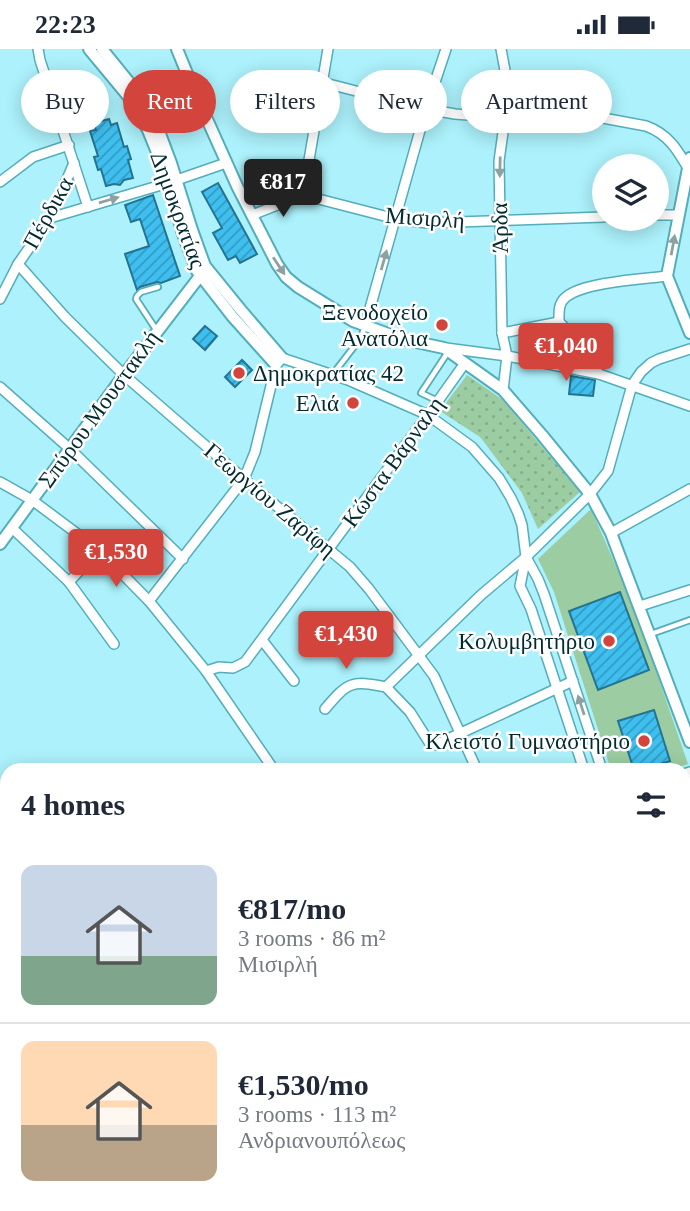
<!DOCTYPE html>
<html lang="en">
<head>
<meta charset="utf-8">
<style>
  body { margin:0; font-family:Georgia,serif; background:#f6f6f7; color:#1f2937; height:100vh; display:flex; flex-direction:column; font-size:26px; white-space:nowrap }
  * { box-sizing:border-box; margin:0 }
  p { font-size:23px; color:#747a83 }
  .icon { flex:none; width:38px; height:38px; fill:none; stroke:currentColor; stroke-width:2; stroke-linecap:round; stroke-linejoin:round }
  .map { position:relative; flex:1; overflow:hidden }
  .side { position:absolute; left:0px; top:714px; width:691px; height:448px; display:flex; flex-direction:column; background:#fff; border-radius:21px 21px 0 0; box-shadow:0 4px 18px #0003 }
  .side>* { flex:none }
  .guide { position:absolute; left:21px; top:21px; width:649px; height:63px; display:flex; gap:14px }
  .controls { position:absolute; left:592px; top:105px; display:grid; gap:14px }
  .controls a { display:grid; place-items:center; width:77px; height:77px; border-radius:50%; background:#fff; box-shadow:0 4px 18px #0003; font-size:35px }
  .price { position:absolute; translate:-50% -60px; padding:0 16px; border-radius:7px; background:#d2443c; color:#fff; font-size:23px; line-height:46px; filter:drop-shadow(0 2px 4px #0008) }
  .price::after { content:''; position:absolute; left:50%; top:42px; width:21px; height:16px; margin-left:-10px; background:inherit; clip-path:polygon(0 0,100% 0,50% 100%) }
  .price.on { background:#222; color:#fff }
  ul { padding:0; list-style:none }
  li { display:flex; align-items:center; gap:21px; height:175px; padding:0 21px }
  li+li { border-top:2px solid #e0e1e3 }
  li span { display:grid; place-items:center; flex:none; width:196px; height:140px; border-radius:14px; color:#555 }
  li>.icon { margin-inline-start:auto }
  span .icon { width:84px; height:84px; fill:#fffc; stroke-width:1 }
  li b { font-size:30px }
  h2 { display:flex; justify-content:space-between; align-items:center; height:84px; padding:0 21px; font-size:30px }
  .tag { padding:0 24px; border-radius:32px; background:#fff; box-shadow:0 4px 18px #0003; font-size:24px; line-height:63px }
  .tag.on { background:#d2443c; color:#fff }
  .status { display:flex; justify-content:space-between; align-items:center; height:49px; padding:0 35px; background:#fff; direction:ltr }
  .status svg { height:19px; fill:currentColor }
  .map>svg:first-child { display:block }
  .grass { fill:url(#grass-dots) }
  .garden { fill:#9ccca1 }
  .building { fill:url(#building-hatch); stroke:#237391; stroke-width:2 }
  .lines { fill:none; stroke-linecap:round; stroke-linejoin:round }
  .service-casing { stroke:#53aeba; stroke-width:8 }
  .minor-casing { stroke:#53aeba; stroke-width:12 }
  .tertiary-casing { stroke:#53aeba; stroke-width:14 }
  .service { stroke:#fff; stroke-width:4.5 }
  .minor { stroke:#fff; stroke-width:9 }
  .tertiary { stroke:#fff; stroke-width:10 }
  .oneway { fill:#8da0a2 }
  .poi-dot { fill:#d2443c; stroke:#fff; stroke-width:2.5 }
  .labels { text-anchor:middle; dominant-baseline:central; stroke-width:5; stroke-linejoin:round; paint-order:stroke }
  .street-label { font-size:23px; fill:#022b30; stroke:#fff }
  .poi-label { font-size:23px; fill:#022b30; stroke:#fff; text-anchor:end }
</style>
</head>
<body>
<div class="status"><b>22:23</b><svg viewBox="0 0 49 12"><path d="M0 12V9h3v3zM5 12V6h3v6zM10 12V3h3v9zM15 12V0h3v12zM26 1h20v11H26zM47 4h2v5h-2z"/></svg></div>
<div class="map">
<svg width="690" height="1162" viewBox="0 0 690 1162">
  <defs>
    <pattern id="grass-dots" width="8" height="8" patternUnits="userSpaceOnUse" patternTransform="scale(1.75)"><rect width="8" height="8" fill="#9ccca1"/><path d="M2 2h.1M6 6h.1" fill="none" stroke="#85af8b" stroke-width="1.8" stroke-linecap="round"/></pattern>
    <pattern id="building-hatch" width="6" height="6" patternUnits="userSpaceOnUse" patternTransform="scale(1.75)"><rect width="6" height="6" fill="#3fbfef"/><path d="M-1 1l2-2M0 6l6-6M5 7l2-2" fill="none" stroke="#339bc2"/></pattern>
  </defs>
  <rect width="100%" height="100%" fill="#acf1fb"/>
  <polygon class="grass" points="467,326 503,351 580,443 538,480 522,444 484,393 480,388 440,362"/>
  <g class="garden">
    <polygon points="591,460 635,561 688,715 669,721 611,721 554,543 538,510"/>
    <polygon points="684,738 686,738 690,751 690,991 684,992"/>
  </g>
  <g class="building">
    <polygon points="109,70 111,76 117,74 124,98 127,97 131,110 128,111 133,129 124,131 120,136 114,135 106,137 101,120 98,121 94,108 98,107 90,82 96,81 94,74"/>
    <polygon points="218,134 257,205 240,214 236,207 228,211 213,184 222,179 202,143"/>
    <polygon points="153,146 180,227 161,234 157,233 140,238 137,241 125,205 149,197 140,170 131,173 125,156"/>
    <polygon points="205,277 217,287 205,301 193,290"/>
    <polygon points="242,311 252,321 235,338 225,328"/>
    <polygon points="571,327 595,331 593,347 569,345"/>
    <polygon points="620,543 649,621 598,641 569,562"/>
    <polygon points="654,661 670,712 642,721 634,721 618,672"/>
  </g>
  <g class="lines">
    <defs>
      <g id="service">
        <polyline points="146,58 188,29"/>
        <polyline points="153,67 192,40"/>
        <polyline points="157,282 136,250 137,247 141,243 158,238"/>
        <polyline points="333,325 360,290 365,278"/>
        <polyline points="438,352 421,344 448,303"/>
        <polyline points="651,585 690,571"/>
      </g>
      <g id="minor">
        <polyline points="38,0 40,11 88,158"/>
        <path d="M501,0L506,27L512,52L646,77C668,85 677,100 688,119"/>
        <polyline points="321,33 426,60 455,65 505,69"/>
        <polyline points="0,133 33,108 69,96"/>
        <polyline points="303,146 328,0"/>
        <polyline points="252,166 303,146 396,170 427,174 604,168"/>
        <polyline points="656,166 678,166"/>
        <polyline points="50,169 168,134 226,114"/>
        <polyline points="18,215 65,268 124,326 244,430 350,518 369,540 434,627 477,721"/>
        <polyline points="0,250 18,215 50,169 74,114"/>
        <path d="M559,273C559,264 558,254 566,248C584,233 643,230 667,227"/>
        <polyline points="365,277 426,60 446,0"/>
        <polyline points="502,284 559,273 568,282 599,325"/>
        <polyline points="446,299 507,307 599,325 690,357"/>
        <polyline points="0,338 70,400 183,510"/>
        <polyline points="503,341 507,307 502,284 499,112 505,69 512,52"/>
        <polyline points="0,433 32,451 99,501 149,552 206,622 274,721"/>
        <polyline points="12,479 69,533 114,595"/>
        <polyline points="611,484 690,440"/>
        <polyline points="526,508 538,530 544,545 602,721"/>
        <polyline points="69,533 99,501"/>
        <polyline points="149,552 244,430 255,403 276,316 282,309 348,331 428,366 472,398 499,429 511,449 518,464 522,476 526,508 520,537 531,560 584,721"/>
        <polyline points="640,557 690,541"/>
        <polyline points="262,591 294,632"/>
        <polyline points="206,622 219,618 233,619 245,613 438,352 465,314"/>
        <polyline points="386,638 481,546 526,508 590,445 608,422 632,336 641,323 651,314 659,310 690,300"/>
        <polyline points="386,638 410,663 429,693 435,696 573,632"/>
        <path d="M325,660C348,633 351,631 386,638"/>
        <polyline points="684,725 690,723"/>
        <polyline points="0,760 7,763"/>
        <polyline points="0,886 2,887"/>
        <polyline points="0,953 7,957"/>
        <polyline points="0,992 7,981"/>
        <polyline points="684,1108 690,1103"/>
        <polyline points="0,1116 7,1119"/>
        <polyline points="325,1155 356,1162"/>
        <polyline points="23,1162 25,1155"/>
        <polyline points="67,1162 70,1155"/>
        <polyline points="364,1162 365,1155"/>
        <polyline points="670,1162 675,1160"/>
      </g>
      <g id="tertiary">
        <polyline points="89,0 128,47 148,81 163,118 183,185 197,222 232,267 276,316"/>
        <polyline points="102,0 136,42 157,77 171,114 192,181 205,217 240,260 282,309"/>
        <polyline points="177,0 193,39 237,137 277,215 286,228 298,238 353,272 402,290 444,299 465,314 503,341 542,386 590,445 611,484 690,693"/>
        <polyline points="690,109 667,227 690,284"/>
        <polyline points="0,495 124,326 200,227"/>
        <polyline points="684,1007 690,1005"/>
        <polyline points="395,1162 417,1155"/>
      </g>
    </defs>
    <use href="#service" class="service-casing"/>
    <use href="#minor" class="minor-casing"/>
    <use href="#tertiary" class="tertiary-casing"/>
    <use href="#service" class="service"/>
    <use href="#minor" class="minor"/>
    <use href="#tertiary" class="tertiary"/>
  </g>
  <defs><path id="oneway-solid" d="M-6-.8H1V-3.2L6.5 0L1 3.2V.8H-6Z" transform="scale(1.75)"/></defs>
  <g class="oneway">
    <use href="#oneway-solid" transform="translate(500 118) rotate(91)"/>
    <use href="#oneway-solid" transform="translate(109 151) rotate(-16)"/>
    <use href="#oneway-solid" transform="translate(673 196) rotate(-80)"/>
    <use href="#oneway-solid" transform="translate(384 211) rotate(-74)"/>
    <use href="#oneway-solid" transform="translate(279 217) rotate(56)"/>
    <use href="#oneway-solid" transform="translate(581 656) rotate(-108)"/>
  </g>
  <g class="poi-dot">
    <circle cx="442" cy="276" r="7"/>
    <circle cx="239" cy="324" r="7"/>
    <circle cx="353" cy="354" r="7"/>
    <circle cx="609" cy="592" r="7"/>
    <circle cx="644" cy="692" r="7"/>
  </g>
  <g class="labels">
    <g class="street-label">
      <text transform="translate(178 161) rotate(70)">Δημοκρατίας</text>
      <text transform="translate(48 164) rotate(-61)">Πέρδικα</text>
      <text transform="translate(425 169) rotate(4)">Μισιρλή</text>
      <text transform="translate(500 179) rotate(-91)">Άρδα</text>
      <text transform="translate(99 360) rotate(-54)">Σπύρου Μουστακλή</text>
      <text transform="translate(393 413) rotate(-54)">Κώστα Βάρναλη</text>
      <text transform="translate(270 451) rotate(40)">Γεωργίου Ζαρίφη</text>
    </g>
    <g class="poi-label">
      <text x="428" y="263">Ξενοδοχείο<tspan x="428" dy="26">Ανατόλια</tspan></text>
      <text x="253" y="324" text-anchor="start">Δημοκρατίας 42</text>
      <text x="339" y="354">Ελιά</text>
      <text x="595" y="592">Κολυμβητήριο</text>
      <text x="630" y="692">Κλειστό Γυμναστήριο</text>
    </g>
  </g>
</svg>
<div class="controls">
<a><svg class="icon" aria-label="layers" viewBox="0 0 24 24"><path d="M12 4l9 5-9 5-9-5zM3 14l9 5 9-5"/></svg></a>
</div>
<b class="price on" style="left:283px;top:170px">€817</b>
<b class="price" style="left:566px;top:334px">€1,040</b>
<b class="price" style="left:116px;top:540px">€1,530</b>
<b class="price" style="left:346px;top:622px">€1,430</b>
<div class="guide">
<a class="tag">Buy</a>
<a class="tag on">Rent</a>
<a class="tag">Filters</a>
<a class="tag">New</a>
<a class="tag">Apartment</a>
</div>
<section class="side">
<h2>4 homes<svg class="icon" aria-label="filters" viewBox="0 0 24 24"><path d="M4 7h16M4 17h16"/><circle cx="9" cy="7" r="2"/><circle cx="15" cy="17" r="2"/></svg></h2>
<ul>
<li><span style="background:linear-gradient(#c9d6e8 65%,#7fa58c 0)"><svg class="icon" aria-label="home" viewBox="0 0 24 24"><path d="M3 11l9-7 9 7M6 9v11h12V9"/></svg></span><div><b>€817/mo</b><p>3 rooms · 86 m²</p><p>Μισιρλή</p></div></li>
<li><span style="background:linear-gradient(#ffd9b3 60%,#b9a48a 0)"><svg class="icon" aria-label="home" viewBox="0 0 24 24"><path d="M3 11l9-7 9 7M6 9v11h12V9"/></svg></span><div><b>€1,530/mo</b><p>3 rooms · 113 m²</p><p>Ανδριανουπόλεως</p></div></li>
</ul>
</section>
</div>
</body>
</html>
